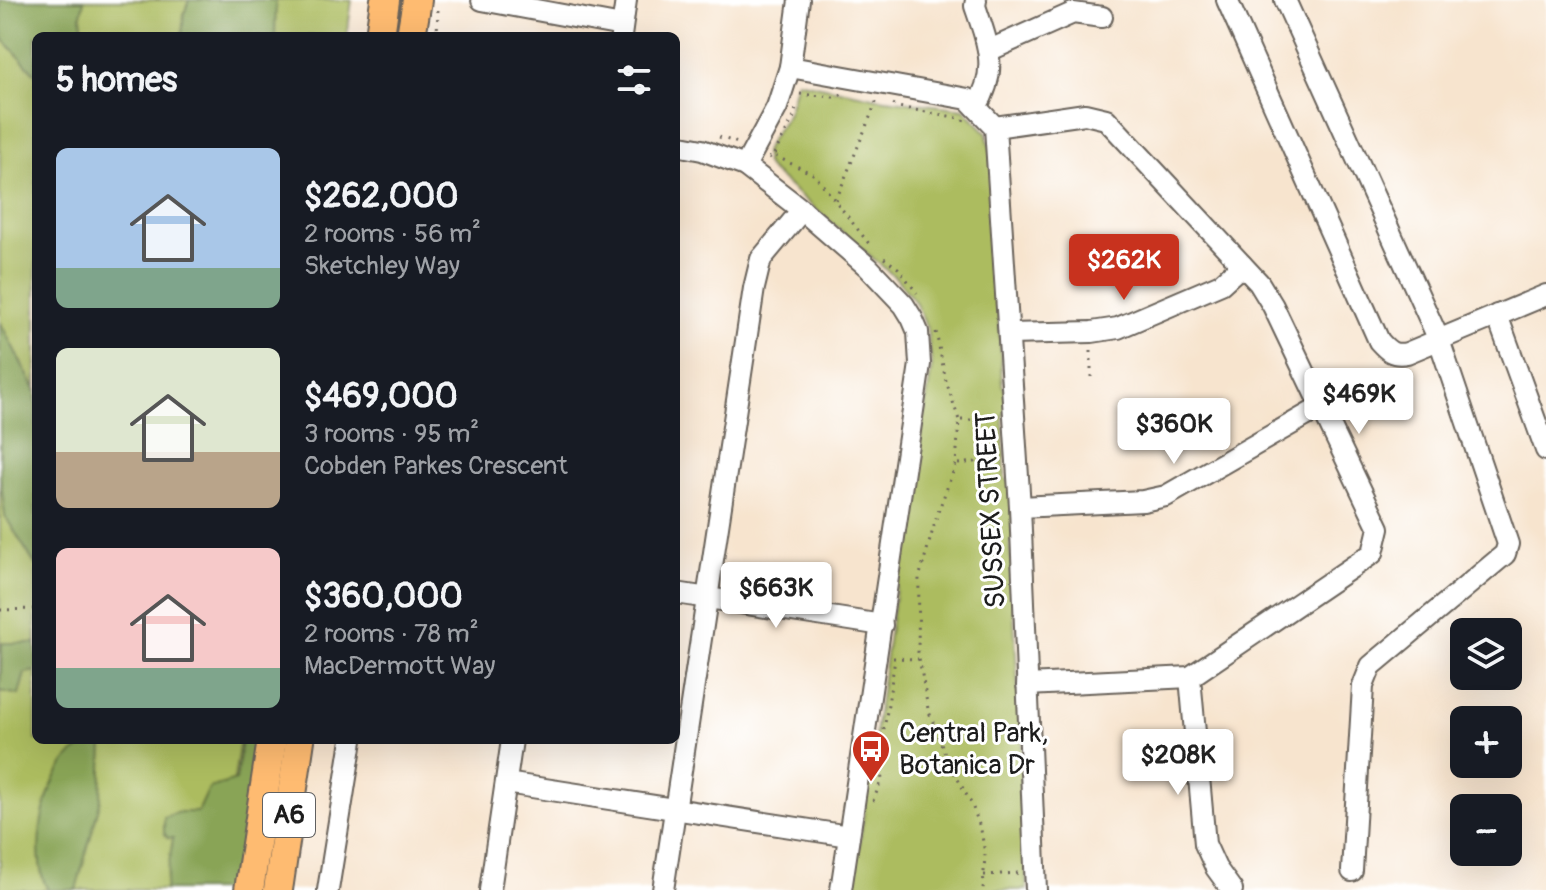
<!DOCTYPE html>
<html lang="en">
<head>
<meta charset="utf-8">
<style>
  body { margin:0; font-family:Pangolin,sans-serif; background:#242831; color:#f1f3f6; height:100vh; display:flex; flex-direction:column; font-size:30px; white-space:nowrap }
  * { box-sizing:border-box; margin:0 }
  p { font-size:26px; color:#9ea1a6 }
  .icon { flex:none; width:44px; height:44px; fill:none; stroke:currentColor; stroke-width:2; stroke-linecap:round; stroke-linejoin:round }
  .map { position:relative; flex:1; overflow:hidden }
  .side { position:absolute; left:32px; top:32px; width:648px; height:712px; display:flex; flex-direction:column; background:#171b24; border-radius:12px; box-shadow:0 8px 32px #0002 }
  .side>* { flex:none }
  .tools { position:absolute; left:1450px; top:618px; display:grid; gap:16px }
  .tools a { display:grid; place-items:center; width:72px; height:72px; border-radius:12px; background:#171b24; box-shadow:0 8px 32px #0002; font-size:40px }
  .price { position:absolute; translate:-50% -68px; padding:0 18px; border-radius:8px; background:#fff; color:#222; font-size:26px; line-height:52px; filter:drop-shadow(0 2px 4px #0008) }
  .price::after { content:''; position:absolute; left:50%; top:48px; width:24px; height:18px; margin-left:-12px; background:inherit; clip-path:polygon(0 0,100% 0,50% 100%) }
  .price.on { background:#c8321e; color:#fff }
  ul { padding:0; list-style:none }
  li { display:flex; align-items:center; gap:24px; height:200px; padding:0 24px }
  li span { display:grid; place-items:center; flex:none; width:224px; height:160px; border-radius:12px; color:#555 }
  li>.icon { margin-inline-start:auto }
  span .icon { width:96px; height:96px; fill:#fffc; stroke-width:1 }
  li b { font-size:34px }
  h2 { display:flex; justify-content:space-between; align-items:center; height:96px; padding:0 24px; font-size:34px }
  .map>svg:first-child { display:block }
  .green { fill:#acbc5f; stroke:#646c3e; stroke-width:2 }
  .forest { fill:#89a456; stroke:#526039; stroke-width:2 }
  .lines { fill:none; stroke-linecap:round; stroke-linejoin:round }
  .minor-casing { stroke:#69625a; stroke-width:24 }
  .highway-casing { stroke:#69625a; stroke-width:32 }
  .path { stroke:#69625a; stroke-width:3; stroke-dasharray:2 6; stroke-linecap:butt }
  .minor { stroke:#fff; stroke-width:20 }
  .highway { stroke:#febb71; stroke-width:28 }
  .labels { text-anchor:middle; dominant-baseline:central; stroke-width:6; stroke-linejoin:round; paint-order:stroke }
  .shield { fill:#fff; stroke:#606060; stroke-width:2 }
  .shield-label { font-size:26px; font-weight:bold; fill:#1c1c1c }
  .street-label { font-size:28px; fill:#1c1c1c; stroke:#fff }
  .poi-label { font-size:28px; fill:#1c1c1c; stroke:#fff; text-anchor:start }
</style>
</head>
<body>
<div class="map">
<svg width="1546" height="890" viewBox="0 0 1546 890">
  <rect width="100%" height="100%" fill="#fff"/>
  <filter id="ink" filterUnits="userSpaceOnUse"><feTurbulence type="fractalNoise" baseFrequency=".0125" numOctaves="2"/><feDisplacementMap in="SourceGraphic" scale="16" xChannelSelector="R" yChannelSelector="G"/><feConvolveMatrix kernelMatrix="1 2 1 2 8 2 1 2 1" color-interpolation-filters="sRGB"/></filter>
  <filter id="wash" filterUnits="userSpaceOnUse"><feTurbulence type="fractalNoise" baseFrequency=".006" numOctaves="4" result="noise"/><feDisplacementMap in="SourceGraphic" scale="32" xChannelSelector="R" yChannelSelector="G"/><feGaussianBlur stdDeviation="1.8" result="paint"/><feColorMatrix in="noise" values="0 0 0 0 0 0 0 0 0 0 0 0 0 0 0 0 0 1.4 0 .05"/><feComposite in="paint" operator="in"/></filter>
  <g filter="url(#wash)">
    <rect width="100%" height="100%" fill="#f7e4ce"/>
    <g class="green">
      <polygon points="0,0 352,0 347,36 36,36 36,740 240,740 217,890 0,890"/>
      <path d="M797,81L878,98L964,109L986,132L991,151L1002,384L1006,393L1007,411L1003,416L1005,478L1011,484L1013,538L1010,543L1018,692L1023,699L1021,781L1027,890H853L891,620L932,366L927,328L915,302L896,278L768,168C756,147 781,131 788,112C792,102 794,91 797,81Z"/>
    </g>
    <g class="forest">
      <polygon points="0,0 84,0 81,15 83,36 36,36 36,75 3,39"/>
      <polygon points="189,0 276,0 275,36 182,36 184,14"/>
      <polygon points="0,322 36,391 36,566 5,516 0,474"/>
      <polygon points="2,643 36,643 36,671 25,673 19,695 0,691"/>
      <polygon points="242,740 262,740 241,890 165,890 173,838 168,838 164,833 164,817 180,812 198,812 209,788 236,780"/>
      <path d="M93,742L103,743L101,799L76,890H48C28,856 44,775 76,751C81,747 88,745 93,742Z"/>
    </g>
  </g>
  <g filter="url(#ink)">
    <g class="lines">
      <defs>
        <g id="minor">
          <polyline points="482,0 622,26"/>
          <path d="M976,0L975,6C988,44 999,71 976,107"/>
          <path d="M1227,0L1379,341C1388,351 1393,356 1407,353L1546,295"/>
          <polyline points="1285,0 1439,340 1508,544 1505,554 1371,666 1363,686 1352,871"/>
          <polyline points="621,36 626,0"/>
          <polyline points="990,50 1073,13 1102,17"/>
          <polyline points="790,67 968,99 995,127"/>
          <polyline points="995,127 1085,114 1106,119 1259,283 1273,306 1379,528 1373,553 1190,677 1027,685"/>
          <polyline points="995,127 1020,507 1036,890"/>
          <polyline points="676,145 702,150 745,166 802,210 868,267 904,305 912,318 918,332 920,364 841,890"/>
          <polyline points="745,166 777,107 790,67 799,0"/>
          <polyline points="1497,315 1546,450"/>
          <polyline points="1009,334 1092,332 1118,328 1221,284 1242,265"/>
          <polyline points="1020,507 1143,501 1166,496 1321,407"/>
          <polyline points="676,593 882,625"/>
          <polyline points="1190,677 1205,844 1216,868 1232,890"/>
          <polyline points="506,783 849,836"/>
          <polyline points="328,890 352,740"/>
          <polyline points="490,890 512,740"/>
          <polyline points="663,890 754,288 761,259 802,210"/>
        </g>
        <g id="highway">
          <polyline points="380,36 385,0"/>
          <polyline points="411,36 417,0"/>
          <polyline points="249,890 272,740"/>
          <polyline points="278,890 300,740"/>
        </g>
      </defs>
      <use href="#minor" class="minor-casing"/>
      <use href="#highway" class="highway-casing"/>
      <g class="path">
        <polyline points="437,36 438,8"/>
        <polyline points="800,94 833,97 844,94"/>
        <polyline points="893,104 898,107 960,118 966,122"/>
        <polyline points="719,137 738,143"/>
        <polyline points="774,154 794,117 797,104"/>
        <polyline points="769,158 773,155 815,175 870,245"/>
        <polyline points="836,200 877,100"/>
        <polyline points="884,258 898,268 917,293"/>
        <polyline points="936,332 946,381 959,420 956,464 938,512 919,578 918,652 928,709 947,759 972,805 981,830 985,854 983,890"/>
        <polyline points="1091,377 1091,348"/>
        <path d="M958,464L975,462C982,450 982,432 974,420H959"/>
        <polyline points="0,610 36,609"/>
        <polyline points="893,658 918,659"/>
        <polyline points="884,730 895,659"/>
        <polyline points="873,801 882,779 878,759"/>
        <polyline points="984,875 1020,873"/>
      </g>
      <use href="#minor" class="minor"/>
      <use href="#highway" class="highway"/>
    </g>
  </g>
  <defs>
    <symbol id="bus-pin" viewBox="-11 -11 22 30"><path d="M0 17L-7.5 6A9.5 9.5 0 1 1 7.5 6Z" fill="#c8321e" stroke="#fff"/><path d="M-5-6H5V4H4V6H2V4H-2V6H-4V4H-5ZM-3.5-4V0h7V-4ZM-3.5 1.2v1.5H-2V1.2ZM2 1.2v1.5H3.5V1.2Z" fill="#fff"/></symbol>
  </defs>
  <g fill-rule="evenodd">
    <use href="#bus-pin" x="849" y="727" width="44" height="60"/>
  </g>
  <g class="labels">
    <rect class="shield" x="263" y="793" width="52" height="44" rx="6"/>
    <g class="shield-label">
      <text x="289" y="815">A6</text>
    </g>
    <g class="street-label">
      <text transform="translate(991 510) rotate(-93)">SUSSEX STREET</text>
    </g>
    <g class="poi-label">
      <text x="899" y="733">Central Park,<tspan x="899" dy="32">Botanica Dr</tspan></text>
    </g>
  </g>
</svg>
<div class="tools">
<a><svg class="icon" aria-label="layers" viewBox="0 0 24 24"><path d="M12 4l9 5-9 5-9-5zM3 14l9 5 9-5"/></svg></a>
<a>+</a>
<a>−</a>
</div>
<b class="price on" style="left:1124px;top:302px">$262K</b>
<b class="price" style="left:1359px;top:436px">$469K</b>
<b class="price" style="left:1174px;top:466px">$360K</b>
<b class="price" style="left:776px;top:630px">$663K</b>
<b class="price" style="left:1178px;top:797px">$208K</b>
<section class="side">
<h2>5 homes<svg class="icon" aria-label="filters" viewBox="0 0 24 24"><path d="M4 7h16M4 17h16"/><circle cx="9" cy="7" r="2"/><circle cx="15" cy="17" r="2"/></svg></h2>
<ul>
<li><span style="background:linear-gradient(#a9c7e8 75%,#7fa58c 0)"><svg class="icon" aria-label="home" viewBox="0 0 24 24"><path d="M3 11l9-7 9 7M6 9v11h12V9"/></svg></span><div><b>$262,000</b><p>2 rooms · 56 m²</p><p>Sketchley Way</p></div></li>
<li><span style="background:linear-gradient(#dfe7d0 65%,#b9a48a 0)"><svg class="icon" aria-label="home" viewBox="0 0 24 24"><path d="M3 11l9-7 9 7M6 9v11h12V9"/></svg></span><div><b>$469,000</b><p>3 rooms · 95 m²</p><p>Cobden Parkes Crescent</p></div></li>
<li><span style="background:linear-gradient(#f6c9c9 75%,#7fa58c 0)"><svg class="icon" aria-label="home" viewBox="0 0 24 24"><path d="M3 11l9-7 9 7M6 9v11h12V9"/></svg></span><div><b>$360,000</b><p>2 rooms · 78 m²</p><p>MacDermott Way</p></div></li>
</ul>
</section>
</div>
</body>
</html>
